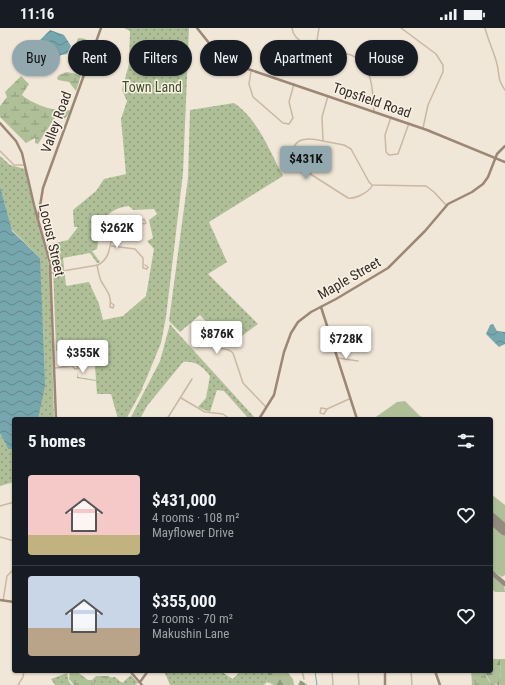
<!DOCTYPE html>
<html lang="en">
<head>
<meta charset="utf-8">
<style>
  body { margin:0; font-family:"Roboto Condensed",sans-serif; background:#242831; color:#f1f3f6; height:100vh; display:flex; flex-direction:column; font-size:15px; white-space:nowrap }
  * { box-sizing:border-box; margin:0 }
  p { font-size:13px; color:#9ea1a6 }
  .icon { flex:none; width:22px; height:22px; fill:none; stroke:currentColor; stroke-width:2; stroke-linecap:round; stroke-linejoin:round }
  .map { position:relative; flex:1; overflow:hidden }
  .sheet { position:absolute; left:12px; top:389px; width:481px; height:256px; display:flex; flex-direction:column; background:#171b24; border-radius:4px; box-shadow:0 1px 3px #0004 }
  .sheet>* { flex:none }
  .banner { position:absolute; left:12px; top:12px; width:481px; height:36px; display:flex; gap:8px }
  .price { position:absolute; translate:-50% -34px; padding:0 9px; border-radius:4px; background:#fff; color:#222; font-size:13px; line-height:26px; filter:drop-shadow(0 1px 2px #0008) }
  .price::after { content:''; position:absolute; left:50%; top:24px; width:12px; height:9px; margin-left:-6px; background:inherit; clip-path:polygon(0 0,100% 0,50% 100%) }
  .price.current { background:#91a8ae; color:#111 }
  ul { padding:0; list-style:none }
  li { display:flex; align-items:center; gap:12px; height:100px; padding:0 16px }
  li+li { border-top:1px solid #363941 }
  li span { display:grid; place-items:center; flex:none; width:112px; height:80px; border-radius:4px; color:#555 }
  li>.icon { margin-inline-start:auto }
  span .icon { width:48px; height:48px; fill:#fffc; stroke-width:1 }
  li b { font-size:17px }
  h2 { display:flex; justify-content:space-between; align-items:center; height:48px; padding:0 16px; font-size:17px }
  .pill { padding:0 14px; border-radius:18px; background:#171b24; box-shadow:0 1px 3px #0004; font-size:14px; line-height:36px }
  .pill.current { background:#91a8ae; color:#111 }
  .status { display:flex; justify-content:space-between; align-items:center; height:28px; padding:0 20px; background:#171b24; direction:ltr }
  .status svg { height:11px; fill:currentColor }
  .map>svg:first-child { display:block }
  .grass { fill:#afc098 }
  .forest { fill:url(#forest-firs) }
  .wetland { fill:url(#wetland-marsh) }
  .park { fill:url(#park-dots); fill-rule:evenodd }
  .water { fill:url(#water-waves) }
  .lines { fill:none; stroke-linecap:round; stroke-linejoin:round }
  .stream { stroke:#77a7ae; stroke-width:1 }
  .taxiway { stroke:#928a7f; stroke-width:4.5 }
  .runway { stroke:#928a7f; stroke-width:11 }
  .street { stroke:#c9b8a4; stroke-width:1.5 }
  .secondary { stroke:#9c8776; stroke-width:2.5 }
  .labels { text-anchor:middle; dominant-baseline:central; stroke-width:3; stroke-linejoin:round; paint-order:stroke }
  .park-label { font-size:14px; fill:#40522a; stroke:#f9f1e4 }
  .street-label { font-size:14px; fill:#342c26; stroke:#f9f1e4 }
</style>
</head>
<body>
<div class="status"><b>11:16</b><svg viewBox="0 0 49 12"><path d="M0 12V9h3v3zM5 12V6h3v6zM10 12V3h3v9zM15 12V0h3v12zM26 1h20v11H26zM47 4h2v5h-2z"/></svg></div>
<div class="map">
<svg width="505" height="657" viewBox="0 0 505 657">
  <defs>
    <pattern id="forest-firs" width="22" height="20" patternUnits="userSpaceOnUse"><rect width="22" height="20" fill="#afc098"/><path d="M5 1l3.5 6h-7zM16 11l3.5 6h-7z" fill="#8f9c7c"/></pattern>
    <pattern id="wetland-marsh" width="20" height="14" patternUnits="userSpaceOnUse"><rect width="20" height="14" fill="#afc098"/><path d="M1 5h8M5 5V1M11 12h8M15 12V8" fill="none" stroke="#8f9c7c"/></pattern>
    <pattern id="park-dots" width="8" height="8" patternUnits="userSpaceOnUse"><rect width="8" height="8" fill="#afc098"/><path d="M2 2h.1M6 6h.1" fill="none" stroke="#8f9c7c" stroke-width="1.8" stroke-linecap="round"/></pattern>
    <pattern id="water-waves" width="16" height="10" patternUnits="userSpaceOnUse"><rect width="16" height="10" fill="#77a7ae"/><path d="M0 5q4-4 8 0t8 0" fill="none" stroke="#62888d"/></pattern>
  </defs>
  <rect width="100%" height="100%" fill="#f1e7d8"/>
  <g class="grass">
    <polygon points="405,373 420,388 427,391 373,391 397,374"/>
    <polygon points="491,466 505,477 505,497 491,485"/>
    <polygon points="491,495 505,507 505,547 502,549 491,542"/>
    <polygon points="491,546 504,557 505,564 495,564 491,560"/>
    <polygon points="500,631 505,631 505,657 499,657 501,644"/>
  </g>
  <g class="forest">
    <polygon points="491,631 500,631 501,644 499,657 491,655 486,647 475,654 475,657 472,657 471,643 491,643"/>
    <polygon points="190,643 220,643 233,651 241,643 283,643 284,645 287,644 293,651 294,657 298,657 300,652 308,657 274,657 267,654 264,657 174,657"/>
  </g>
  <g class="wetland">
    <polygon points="67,44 81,47 76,63 69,54 58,52 57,50 59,47"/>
    <path d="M21,48L29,56L22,67C32,76 57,85 70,82L68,87L64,91L61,87L56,88L38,116L35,115V110L26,115L0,89V78L7,69L5,64Z"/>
    <polygon points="139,359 143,360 126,391 122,391"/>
    <polygon points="70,643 76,643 88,652 92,652 96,648 108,648 127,657 74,657 69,651"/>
    <polygon points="478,644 483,644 490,654 496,657 475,657 474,649"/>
  </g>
  <g class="park">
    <path d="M124,0H189L183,145L166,289L161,315L145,354L126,391H118L111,366H97L96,353L77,350L78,344V349L96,352L95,338H98L95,329L72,336L57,337L76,333L96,326L91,314L56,323L53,238L47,217L68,212L78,199H74L73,182L96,163L104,151L126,146L121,91L127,73L122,62L129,36L130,3ZM129,178L133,182L154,181L157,186L149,192L153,210L147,213L154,221L146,268L123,288L103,292L99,276L89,254L66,258L63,230L90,225L97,235L100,234L92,223L97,221C101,199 102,181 129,178Z"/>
    <polygon points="78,10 86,11 81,27 73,25"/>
    <path d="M234,75C258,91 270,124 283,148L209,194L227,234L208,246L258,296L227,319L220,318L217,305L200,287L180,304L169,293L188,150L190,82Z"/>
    <path d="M0,128L10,137L25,141C31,176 45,210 50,245L54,391H38L40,230L11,201L0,158Z"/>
    <path d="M170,296L174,301L256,391H249L224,363L217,362L210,384L198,379L206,370L210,348C202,338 196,333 183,334L147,378L140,391H130L160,333Z"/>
    <polygon points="0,405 8,421 14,421 14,454 0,458"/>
    <polygon points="164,643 213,643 232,652 241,643 269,643 264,657 170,657"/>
    <polygon points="67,645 69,654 72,657 55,657 51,651"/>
    <polygon points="131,647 138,655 135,657 92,657 99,651 115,649 122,655"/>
  </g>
  <g class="water">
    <polygon points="50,2 64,7 71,18 67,26 61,27 52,34 38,30 35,26 38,14"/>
    <polygon points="0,158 12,203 40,230 45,358 38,391 14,391 14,421 8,421 0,405"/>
    <polygon points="493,296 497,303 505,304 505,316 499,319 486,306 490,297"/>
  </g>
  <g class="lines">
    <polyline class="stream" points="315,643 317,657"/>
    <polyline class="taxiway" points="491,544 505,556"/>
    <polyline class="runway" points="491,490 505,502"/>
    <g class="street">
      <path d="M292,0C294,22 336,21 351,27C356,29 361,33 365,39C373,50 373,70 374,84"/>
      <polyline points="401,0 436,26 443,37 443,44 428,77 423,100"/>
      <path d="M485,0C488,12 494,24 497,36C500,49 497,50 505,62"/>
      <polyline points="316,19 319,0"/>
      <polyline points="251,43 249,56 253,69 283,95 289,96 293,90 289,74 294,56"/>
      <polyline points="328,68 322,89 323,113 344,117 351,121 369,154 372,157 426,158 434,164 446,177"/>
      <polyline points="391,89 385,107 386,124 389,127 398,126 409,95"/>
      <path d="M323,113C310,110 292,108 293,127L301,140L348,170C355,171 368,165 372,158"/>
      <polyline points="0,123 14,137 24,137"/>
      <polyline points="111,218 135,221 143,230 143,240 147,241 148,239 145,237"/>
      <path d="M97,237C98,242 99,248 101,253C107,263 112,268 110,279L113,280L114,277L111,275"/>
      <path d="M51,245L98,237C114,228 108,212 115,198C124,190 135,190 144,196L146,195L144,191L141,193"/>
      <polyline points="199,316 229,322 233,325 243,355 266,379"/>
      <polyline points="338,330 358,333"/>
      <polyline points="55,340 72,338 75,341 79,340 76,337 72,338"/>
      <polyline points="181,370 205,384 223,386 230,391"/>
      <polyline points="327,381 324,386 320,385 321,380 327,381 349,371"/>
      <polyline points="167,391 192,351"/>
      <polyline points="0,478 14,474"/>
      <polyline points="0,509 14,513"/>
      <polyline points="3,573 7,548 14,541"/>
      <polyline points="302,643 304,651"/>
      <polyline points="332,643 333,657"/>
      <polyline points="358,643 359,657"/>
      <polyline points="411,643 412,657"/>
      <polyline points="18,657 23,649 24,643"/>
    </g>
    <g class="secondary">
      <polyline points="197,0 213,20 239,38 427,102 505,134"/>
      <polyline points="0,95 16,113 22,125 34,177 50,235 56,391"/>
      <polyline points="38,190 43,160 101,0"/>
      <polyline points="321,279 357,391"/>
      <polyline points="259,391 274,367 284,324 291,305 298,294 311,284 336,271 388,240 425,203 448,176 472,164 483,156 488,149 497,126 505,118"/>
      <polyline points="0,572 14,574"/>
      <polyline points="130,643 142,657"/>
      <polyline points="385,643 385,657"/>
      <polyline points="435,643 440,657"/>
      <polyline points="140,654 148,643"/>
    </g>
  </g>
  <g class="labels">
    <g class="park-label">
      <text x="152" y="59">Town Land</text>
    </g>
    <g class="street-label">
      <text transform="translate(372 72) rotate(19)">Topsfield Road</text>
      <text transform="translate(56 94) rotate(-70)">Valley Road</text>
      <text transform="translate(52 212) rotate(77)">Locust Street</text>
      <text transform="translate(349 250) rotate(-30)">Maple Street</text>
    </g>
  </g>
</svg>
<b class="price current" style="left:306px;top:152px">$431K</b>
<b class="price" style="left:117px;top:221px">$262K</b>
<b class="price" style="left:217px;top:327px">$876K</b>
<b class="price" style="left:346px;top:332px">$728K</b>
<b class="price" style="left:83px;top:346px">$355K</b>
<div class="banner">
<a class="pill current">Buy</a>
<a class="pill">Rent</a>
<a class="pill">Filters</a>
<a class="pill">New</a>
<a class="pill">Apartment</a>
<a class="pill">House</a>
</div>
<section class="sheet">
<h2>5 homes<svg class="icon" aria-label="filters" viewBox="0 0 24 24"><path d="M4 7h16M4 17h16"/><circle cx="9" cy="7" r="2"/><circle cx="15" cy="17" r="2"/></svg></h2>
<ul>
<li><span style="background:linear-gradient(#f6c9c9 75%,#c2b280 0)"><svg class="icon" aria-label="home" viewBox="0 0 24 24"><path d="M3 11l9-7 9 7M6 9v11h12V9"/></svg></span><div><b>$431,000</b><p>4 rooms · 108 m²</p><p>Mayflower Drive</p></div><svg class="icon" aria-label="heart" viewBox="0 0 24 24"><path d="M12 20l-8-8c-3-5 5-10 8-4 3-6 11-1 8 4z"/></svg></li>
<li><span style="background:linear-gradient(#c9d6e8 65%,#b9a48a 0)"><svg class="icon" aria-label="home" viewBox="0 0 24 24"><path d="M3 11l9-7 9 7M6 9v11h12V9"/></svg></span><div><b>$355,000</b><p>2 rooms · 70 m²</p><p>Makushin Lane</p></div><svg class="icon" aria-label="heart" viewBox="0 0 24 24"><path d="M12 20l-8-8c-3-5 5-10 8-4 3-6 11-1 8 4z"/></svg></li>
</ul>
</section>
</div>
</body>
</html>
